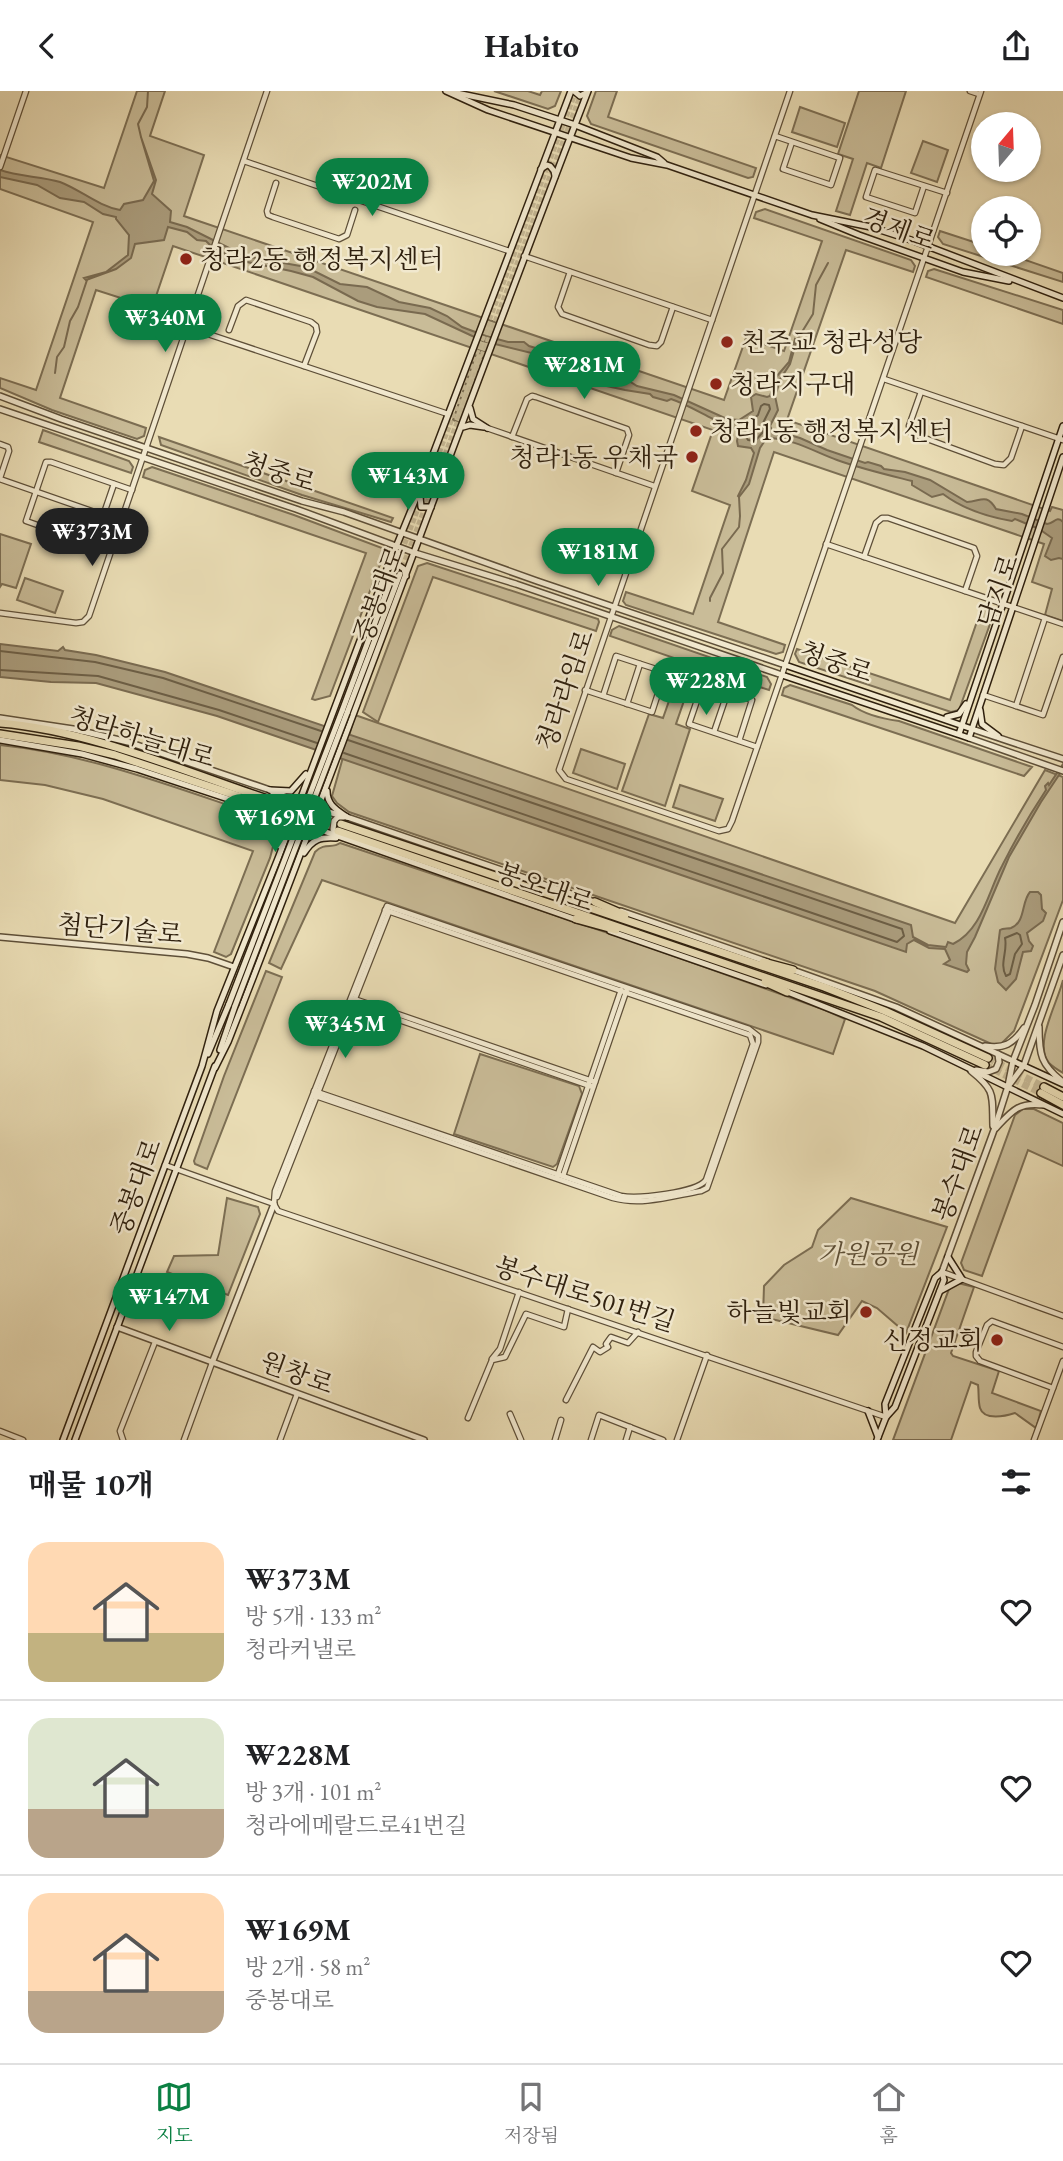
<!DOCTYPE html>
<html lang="ko">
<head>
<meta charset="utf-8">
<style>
  body { margin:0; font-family:"EB Garamond","Noto Serif KR",serif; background:#f6f6f6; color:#202124; height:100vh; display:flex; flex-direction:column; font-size:26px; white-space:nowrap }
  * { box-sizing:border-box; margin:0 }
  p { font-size:23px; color:#757577 }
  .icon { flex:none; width:38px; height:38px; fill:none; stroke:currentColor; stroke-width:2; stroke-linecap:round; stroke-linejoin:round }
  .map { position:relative; height:1349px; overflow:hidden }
  .details { display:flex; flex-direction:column; background:#fff; flex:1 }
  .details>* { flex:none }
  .needle { width:46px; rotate:19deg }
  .fabs { position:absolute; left:971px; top:21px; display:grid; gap:14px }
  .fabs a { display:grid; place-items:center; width:70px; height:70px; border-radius:50%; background:#fff; box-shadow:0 2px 5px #0004; font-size:35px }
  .price { position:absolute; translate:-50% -60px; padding:0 16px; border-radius:24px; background:#0b8043; color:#fff; font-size:23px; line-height:46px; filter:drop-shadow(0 2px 4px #0008) }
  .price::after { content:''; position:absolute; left:50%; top:42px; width:21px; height:16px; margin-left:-10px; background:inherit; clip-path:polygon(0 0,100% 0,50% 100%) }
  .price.current { background:#222; color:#fff }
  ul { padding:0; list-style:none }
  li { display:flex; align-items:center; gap:21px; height:175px; padding:0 28px }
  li+li { border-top:2px solid #e0e0e0 }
  li span { display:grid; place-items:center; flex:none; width:196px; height:140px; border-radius:21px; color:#555 }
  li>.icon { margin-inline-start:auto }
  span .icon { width:84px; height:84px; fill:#fffc; stroke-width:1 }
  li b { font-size:30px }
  h2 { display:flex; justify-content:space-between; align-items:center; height:84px; padding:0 28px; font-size:30px }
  header { display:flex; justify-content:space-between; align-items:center; height:91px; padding:0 28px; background:#fff; font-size:32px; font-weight:700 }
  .dock { display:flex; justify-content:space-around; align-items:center; height:98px; border-top:2px solid #e0e0e0; background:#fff; font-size:19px; color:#757577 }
  .dock a { display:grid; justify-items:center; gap:4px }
  .dock .current { color:#0b8043 }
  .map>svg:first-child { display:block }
  .green { fill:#c9bc98; stroke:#7c6e53; stroke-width:2 }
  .water { fill:#aa9c7c; stroke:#796a50; stroke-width:2 }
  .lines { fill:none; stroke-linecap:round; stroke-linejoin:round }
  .shore { stroke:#6c5e45; stroke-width:2 }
  .stream { stroke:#796a50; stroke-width:2 }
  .secondary-tunnel { stroke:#c4b693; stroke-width:5; stroke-dasharray:5 2.5; stroke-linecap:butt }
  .trunk-tunnel { stroke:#c4b693; stroke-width:7; stroke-dasharray:7 3.5; stroke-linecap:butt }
  .minor-casing { stroke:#5e4f38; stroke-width:7 }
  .tertiary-casing { stroke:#5e4f38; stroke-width:8 }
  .secondary-casing { stroke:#2f200e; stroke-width:8 }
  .trunk-casing { stroke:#2f200e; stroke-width:10 }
  .minor { stroke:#f1e8ce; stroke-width:4.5 }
  .tertiary { stroke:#f1e8ce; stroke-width:5 }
  .secondary { stroke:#f1e8ce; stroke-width:5 }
  .trunk { stroke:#e9dcb4; stroke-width:7 }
  .secondary-bridge-casing { stroke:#2f200e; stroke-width:8; stroke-linecap:butt }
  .secondary-bridge { stroke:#f1e8ce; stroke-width:5 }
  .poi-dot { fill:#8f2418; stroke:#f1e8ce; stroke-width:2.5 }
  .labels { text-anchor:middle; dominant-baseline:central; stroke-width:5; stroke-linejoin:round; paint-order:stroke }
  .street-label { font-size:26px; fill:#2f200e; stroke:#f1e8ce }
  .poi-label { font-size:26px; fill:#2f200e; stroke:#f1e8ce; text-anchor:start }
  .park-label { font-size:26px; font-style:italic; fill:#5d4f37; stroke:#f1e8ce }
</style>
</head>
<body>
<header><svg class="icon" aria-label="back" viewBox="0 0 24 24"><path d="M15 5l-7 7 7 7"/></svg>Habito<svg class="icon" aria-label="share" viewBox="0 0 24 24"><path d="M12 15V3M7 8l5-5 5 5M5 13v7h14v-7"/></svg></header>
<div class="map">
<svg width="1063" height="1349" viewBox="0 0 1063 1349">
  <rect width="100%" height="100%" fill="#e9dcb4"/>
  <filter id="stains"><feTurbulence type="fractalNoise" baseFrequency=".00286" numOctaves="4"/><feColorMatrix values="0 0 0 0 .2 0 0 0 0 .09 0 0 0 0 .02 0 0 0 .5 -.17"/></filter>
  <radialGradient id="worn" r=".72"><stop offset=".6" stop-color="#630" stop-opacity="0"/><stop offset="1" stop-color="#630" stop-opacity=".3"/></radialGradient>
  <g class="green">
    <polygon points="137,0 165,0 150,45 204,64 184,125 724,309 746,247 784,260 822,150 754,127 756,121 765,118 911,169 915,175 913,181 846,159 787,329 1050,420 1052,416 1063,419 1063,530 1045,524 1052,498 1032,491 1044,453 774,361 718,531 785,554 783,561 776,563 626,514 623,510 626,501 693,523 730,414 692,400 713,339 485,261 460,332 453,329 477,260 481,263 484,261 173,155 152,217 96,199 60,307 146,337 144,345 137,348 52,319 0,297 0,287 36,299 93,131 0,98 0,64 104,97"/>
    <polygon points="494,0 528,0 540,4 542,0 561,0 555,15 548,18"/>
    <polygon points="596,0 617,0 608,26 756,77 753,86 748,87 591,33 587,25"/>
    <polygon points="859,0 906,0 881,77 867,72 850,124 836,120 853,68 838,63"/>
    <polygon points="800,16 845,32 837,56 792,41"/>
    <polygon points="923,50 948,59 937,91 911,82"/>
    <polygon points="940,140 983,154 984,163 1008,163 1063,182 1063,191 943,153 938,146"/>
    <polygon points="934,178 1063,219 1063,233 926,186 928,180"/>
    <polygon points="43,339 129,370 133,376 131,382 39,351"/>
    <polygon points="159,346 393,427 391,431 302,404 161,354"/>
    <polygon points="152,376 294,424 382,457 384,463 330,605 315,609 312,608 366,462 143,386 145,379"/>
    <polygon points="0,443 31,453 16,497 2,493 0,496"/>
    <polygon points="427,472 598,528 599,531 596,540 433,486 378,631 363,621 418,475"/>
    <polygon points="25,487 63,500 55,522 17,509"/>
    <polygon points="983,513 992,516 994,522 959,619 951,621 799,571 795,563 797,558 950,609"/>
    <polygon points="619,535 767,586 771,593 769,599 696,575 676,633 690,638 665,715 622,700 649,623 663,627 683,570 610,545 612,539"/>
    <path d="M790,594L852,614C865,624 884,628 899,630L1032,676L1024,685L782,604L784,597Z"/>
    <polygon points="355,624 955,832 1045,679 1063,686 1063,809 1014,940 998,956 875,900 349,721 337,712 332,705"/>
    <path d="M0,654C88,663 171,695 254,723L273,735L275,748L270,767L231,863L226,866L214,861L253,760L103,708L45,694L0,689Z"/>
    <polygon points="581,658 625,673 617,698 573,682"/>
    <polygon points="680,694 723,708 715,730 673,716"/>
    <path d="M340,752L629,849L825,919L845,928L833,963L322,789L281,878L269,872L315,761C325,751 332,758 340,752Z"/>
    <polygon points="266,880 282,886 207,1078 195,1073 194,1070 224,985"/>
    <path d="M1063,889V982C1058,979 1053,976 1049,972C1033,953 1058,911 1063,889Z"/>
    <polygon points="480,963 579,995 582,1003 557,1073 553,1076 454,1043"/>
    <polygon points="1023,1018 1034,1018 1063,1032 1063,1075 1028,1059 982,1185 964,1179 961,1172 1015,1024"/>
    <polygon points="227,1107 258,1116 260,1123 228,1204 167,1181 174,1165 218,1164"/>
    <polygon points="851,1107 947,1136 906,1242 877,1217 862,1210 838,1244 763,1226 764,1195 784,1174 812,1156 818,1139"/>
    <path d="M958,1192L974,1196L951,1262L953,1265L999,1280L992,1302L1041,1320L1036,1337L1015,1322C1006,1325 984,1330 980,1317C978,1310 979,1301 978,1294L971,1291L951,1349H893L949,1198Z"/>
  </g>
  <g class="water">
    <path d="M141,46L156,89L152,103L171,120L170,131L187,136L235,160L250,166L306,176L340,193L367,196L399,211L430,217L447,225L462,236L486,245L508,251H524L529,255L559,264L579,276L607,280L618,283L637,295L674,304L727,328L739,329L753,320L751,306L756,303L767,306L770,305L776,286L789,271L795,248L797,249L790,273L781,287L775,305L778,319L770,335L772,339L800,347L827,359L865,372L868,371L881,375L884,378L905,381L930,389L967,411C980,411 986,401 996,418L1022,423L1047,433C1054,433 1056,424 1063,431V468L1059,467L1051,469L1045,465L1052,447L1039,438L1015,428L1012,430C988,426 963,418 943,403L932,406L912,394V390C888,384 862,378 837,369C815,361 794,348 769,347L766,348L760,357L749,393L739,406L738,405L746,389L754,362L751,357L738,355L737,350L739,340C732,334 722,333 713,328C699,321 686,313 671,308L667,310L653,306L650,303L625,299L602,294L556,268L483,250L425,223L377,216L358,210L313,186L291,180L242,170L214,158L206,150L197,149L187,141L168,136L164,149L135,153L131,167L116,178L86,189L84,187L106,181L128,164L129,144L116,128V126L103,123L84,111L60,107L37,94L0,86V79C19,86 41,85 60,91C81,99 98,115 120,119L124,113L143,109L154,90Z"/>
    <path d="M0,553L58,560L63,556L65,559L96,564L165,581L911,834L913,846L928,854L946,856L948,851L953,853C982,839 988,801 1002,775C1015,749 1030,723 1046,699L1045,695L1048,692L1049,694L1063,673V678L1041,711L1009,766L975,846L967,861L966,873L969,879L967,881L944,873L950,869L945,858L929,857L914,849L907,853L906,861L217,625L96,592L51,591L0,586Z"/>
    <path d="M1030,801H1038L1041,804L1042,818L1046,822L1043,830L1027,842L1029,850L1033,855L1031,860L1023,861L1016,888L1006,899L998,891L995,878L1000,839C1003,837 1008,838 1011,837C1026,831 1021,811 1030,801Z"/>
  </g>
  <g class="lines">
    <g class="shore">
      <polygon points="764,313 769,314 770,318 763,332 763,341 755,350 748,349 746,346 745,335 758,324 761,315"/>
      <polyline points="0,560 95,571 163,587 321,640"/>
      <polyline points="0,579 98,585 219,619 317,652"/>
      <polyline points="344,662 897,851 904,845 902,838 348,649"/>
      <path d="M1017,842L1020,844L1022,853L1015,863L1010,883L1006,885C999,873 1008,860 1005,847Z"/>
    </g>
    <g class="stream">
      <polyline points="141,46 138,33 147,16 148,0"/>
      <polyline points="797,249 813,223 816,194 828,172"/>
      <polyline points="55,282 57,266 64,256 70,230 78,216 87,189"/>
      <polyline points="710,510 710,507 723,482 722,458 739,436 740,425 739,406"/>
    </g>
    <g class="secondary-tunnel">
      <polyline points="394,481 576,0"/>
      <polyline points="400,483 582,0"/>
    </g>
    <g class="trunk-tunnel">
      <polyline points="270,709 300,719"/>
      <polyline points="269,716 337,739"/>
      <polyline points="312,723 341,733"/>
      <polyline points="988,967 1044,996"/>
      <polyline points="985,974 1041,1002"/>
    </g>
    <defs>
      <g id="minor">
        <polyline points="790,0 559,679 566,688 719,740 728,738 732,730 981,0"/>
        <polyline points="970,0 979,3"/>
        <polyline points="775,45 840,67 831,94 783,78 792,51"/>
        <polyline points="244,70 509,160"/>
        <polyline points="0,76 26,0"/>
        <polyline points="276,92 267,120 268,124 273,126 339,148 347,144 355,119"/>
        <polyline points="924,95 915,122 866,106 875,79 947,102"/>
        <polyline points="524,165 712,229"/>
        <polyline points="570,181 558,216 562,223 649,254 657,255 661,251 673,216"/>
        <polyline points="187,236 448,323"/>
        <polyline points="229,239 238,215 246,209 311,231 316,235 317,241 304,275"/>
        <polyline points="884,288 1063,349"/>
        <polyline points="921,301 909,335 911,342 995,373 1004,374 1011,367 1022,335"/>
        <polyline points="487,337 654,395"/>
        <polyline points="512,346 527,308 532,305 536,306 627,338 629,344 616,382"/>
        <polyline points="0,353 8,356 9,360 0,387"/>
        <polyline points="0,388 103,424"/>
        <polyline points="826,453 1063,533"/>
        <polyline points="93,454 114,393"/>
        <polyline points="111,460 26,430 46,371 51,371 132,399"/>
        <polyline points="864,466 876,432 882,427 888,427 974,457 977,465 965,500"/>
        <polyline points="0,522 76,532 83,531 89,525 267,0"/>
        <polyline points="585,599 652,621 665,581 616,565 603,605"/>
        <polyline points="983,604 1043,624 1063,566"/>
        <polyline points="627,613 640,573"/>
        <polyline points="1016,615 1045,527"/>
        <polyline points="714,641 728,600"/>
        <polyline points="739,650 752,609 703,592 689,633 757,656"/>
        <polyline points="354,908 595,991"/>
        <polyline points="353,913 593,996"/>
        <path d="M314,1000L621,1105C638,1108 696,1102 706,1089L753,953L750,944L385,819"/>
        <polyline points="165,1074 274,1113 278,1120 886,1326"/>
        <polyline points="563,1085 627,898"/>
        <polyline points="557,1086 621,899"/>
        <polyline points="277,1106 389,821"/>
        <path d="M274,1113L275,1100L387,815L749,938L758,945V951L707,1097L701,1100C672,1105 642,1115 613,1107L313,1004"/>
        <polyline points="942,1181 1063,1225"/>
        <polyline points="492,1268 500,1258 519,1201"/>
        <polyline points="1053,1297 980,1270 976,1265 976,1261 987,1234 992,1230 1063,1256"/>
        <polyline points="566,1309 593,1256 600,1261 608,1256 606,1253 611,1246 628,1252 638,1241"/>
        <polyline points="510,1323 521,1349"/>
        <polyline points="468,1327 492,1269 505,1266 526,1223 564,1236 568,1218"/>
        <polyline points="0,1340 23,1349"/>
        <polyline points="123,1349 120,1340 155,1251"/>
        <polyline points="184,1349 212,1272"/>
        <polyline points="280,1349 297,1303"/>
        <polyline points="555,1349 561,1329"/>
        <polyline points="591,1349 599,1324 663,1349"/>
        <polyline points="626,1349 630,1336"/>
        <polyline points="677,1349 707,1264"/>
        <polyline points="1034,1349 1063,1270"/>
      </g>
      <g id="tertiary">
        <polyline points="0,305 61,328 302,410 344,421 537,490 785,574"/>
        <polyline points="0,318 296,418 415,462 516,493 782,584"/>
        <polyline points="0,627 73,638 128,651 270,699 317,718 347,726 595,811"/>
        <polyline points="972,638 1063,668"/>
        <polyline points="969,647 1063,680"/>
        <polyline points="264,721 274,718 276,706 273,702"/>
        <polyline points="338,745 333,739 334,730 338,726 344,726"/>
        <polyline points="621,820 768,871"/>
        <polyline points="0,846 187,863 208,867 234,876"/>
        <polyline points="790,878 896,916 1013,970"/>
        <path d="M1039,936C1039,964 1041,974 1063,991"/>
        <path d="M985,955C1004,958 1013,953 1024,937"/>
        <polyline points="976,979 988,981 996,978 999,971 998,963"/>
        <path d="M971,980C996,1000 992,1004 993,1035"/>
        <polyline points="1010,993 1024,974 1063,864"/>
        <path d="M996,1037C1012,1020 1018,1011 1043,1014"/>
        <polyline points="942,1181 994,1039 1008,995 1013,970 1035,914 1063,831"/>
        <polyline points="117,1236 424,1349"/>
        <polyline points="212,1272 274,1113"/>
      </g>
      <g id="secondary">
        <polyline points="446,0 488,19 631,67 667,74 812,124 871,136 914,150 1063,207"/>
        <polyline points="574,0 580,5 586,2"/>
        <polyline points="452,1 514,14 575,34 657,66 664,72"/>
        <polyline points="541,78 547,74 550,75 554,80 555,85"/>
        <polyline points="820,128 859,144 963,181 1009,190"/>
        <polyline points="470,317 473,328 487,337"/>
        <polyline points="463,336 470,334 484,336"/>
        <polyline points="420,405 421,416 431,416"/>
        <polyline points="388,477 398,474 404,478 406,485"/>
        <polyline points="785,574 972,638"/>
        <polyline points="782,584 969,647 1063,366"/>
        <polyline points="980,619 982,633 998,645"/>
        <polyline points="342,620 394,481"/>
        <polyline points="347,622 400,483"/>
        <polyline points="947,626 959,623 966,613"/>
        <polyline points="959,643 1063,335"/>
        <polyline points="0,649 82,663 137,678 292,729 577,829"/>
        <polyline points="270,699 291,700 306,683"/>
        <path d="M327,700C327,714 337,719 347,726"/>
        <path d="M269,725C281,734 282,741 280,755"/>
        <path d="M304,762C313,748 320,746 336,747"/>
        <polyline points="610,840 766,894"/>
        <polyline points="785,900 923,955 1063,1023"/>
        <polyline points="220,959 235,915"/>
        <polyline points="208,963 229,913"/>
        <polyline points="1013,970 1063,993"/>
        <path d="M215,977L228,951C352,635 466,316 588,0"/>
        <polyline points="940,1200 962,1188 948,1166"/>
        <polyline points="868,1320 878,1346"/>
        <polyline points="886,1326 885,1313 935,1187 942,1181"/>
        <polyline points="63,1349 202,975 217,920 279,765 387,478 421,395 571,0"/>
        <polyline points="75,1349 215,975"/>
        <polyline points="877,1349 886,1326 895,1316 944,1189 942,1181"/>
      </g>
      <g id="trunk">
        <path d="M0,632C88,639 186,681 270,709"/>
        <polyline points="0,643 78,655 115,664 268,715"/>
        <polyline points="341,733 824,896 885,920 988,967"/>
        <polyline points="338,740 881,926 985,974"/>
        <polyline points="595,811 625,824"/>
        <polyline points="576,828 616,839"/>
        <polyline points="763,871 793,879"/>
        <polyline points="765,891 787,901"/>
        <polyline points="1044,996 1063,1006"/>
        <polyline points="1041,1002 1063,1014"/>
      </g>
    </defs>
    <use href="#minor" class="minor-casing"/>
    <use href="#tertiary" class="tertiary-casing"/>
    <use href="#secondary" class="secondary-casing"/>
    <use href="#trunk" class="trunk-casing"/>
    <use href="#minor" class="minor"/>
    <use href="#tertiary" class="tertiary"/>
    <use href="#secondary" class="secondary"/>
    <use href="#trunk" class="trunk"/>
    <defs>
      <g id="secondary-bridge">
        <polyline points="229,913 342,620"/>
        <polyline points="235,915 347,622"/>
      </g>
    </defs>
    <use href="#secondary-bridge" class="secondary-bridge-casing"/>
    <use href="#secondary-bridge" class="secondary-bridge"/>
  </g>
  <g class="poi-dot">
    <circle cx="186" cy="168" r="7"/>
    <circle cx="727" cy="251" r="7"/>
    <circle cx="716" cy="293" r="7"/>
    <circle cx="696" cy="340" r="7"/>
    <circle cx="692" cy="366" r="7"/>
    <circle cx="866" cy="1221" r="7"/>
    <circle cx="997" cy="1249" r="7"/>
  </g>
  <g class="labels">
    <g class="street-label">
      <text transform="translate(899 138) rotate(20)">경제로</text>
      <text transform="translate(279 381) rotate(18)">청중로</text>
      <text transform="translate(998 500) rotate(-71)">담지로</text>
      <text transform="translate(379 503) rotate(-70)">중봉대로</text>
      <text transform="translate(836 571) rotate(19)">청중로</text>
      <text transform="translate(565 599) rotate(-71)">청라라임로</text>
      <text transform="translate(142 646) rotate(17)">청라하늘대로</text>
      <text transform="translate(545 796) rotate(19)">봉오대로</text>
      <text transform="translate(120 838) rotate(5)">첨단기술로</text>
      <text transform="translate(958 1082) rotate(-70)">봉수대로</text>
      <text transform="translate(136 1096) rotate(-70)">중봉대로</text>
      <text transform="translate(585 1203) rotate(18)">봉수대로501번길</text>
      <text transform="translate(297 1282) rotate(20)">원창로</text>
    </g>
    <g class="poi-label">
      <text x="200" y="168">청라2동 행정복지센터</text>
      <text x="741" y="251">천주교 청라성당</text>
      <text x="730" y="293">청라지구대</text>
      <text x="710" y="340">청라1동 행정복지센터</text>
      <text x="678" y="366" text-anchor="end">청라1동 우채국</text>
      <text x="852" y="1221" text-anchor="end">하늘빛교회</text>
      <text x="983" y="1249" text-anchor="end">신정교회</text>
    </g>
    <g class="park-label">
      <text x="868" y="1163">가원공원</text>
    </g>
  </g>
  <rect width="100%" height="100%" filter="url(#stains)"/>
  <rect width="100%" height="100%" fill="url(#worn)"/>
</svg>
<div class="fabs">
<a><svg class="needle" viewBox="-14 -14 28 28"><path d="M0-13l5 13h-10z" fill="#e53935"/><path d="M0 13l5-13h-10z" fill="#757577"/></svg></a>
<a><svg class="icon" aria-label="locate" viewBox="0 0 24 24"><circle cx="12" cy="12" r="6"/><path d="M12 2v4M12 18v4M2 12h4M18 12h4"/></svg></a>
</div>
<b class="price" style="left:372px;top:127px">₩202M</b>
<b class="price" style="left:165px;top:263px">₩340M</b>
<b class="price" style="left:584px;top:310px">₩281M</b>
<b class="price" style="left:408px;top:421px">₩143M</b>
<b class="price current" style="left:92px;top:477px">₩373M</b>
<b class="price" style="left:598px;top:497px">₩181M</b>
<b class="price" style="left:706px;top:626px">₩228M</b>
<b class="price" style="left:275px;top:763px">₩169M</b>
<b class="price" style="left:345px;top:969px">₩345M</b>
<b class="price" style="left:169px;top:1242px">₩147M</b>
</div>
<section class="details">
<h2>매물 10개<svg class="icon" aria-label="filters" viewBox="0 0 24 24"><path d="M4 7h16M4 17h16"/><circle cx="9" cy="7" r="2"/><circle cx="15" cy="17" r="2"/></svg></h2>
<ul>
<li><span style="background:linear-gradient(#ffd9b3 65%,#c2b280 0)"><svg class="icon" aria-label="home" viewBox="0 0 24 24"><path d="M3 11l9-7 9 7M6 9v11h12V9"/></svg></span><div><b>₩373M</b><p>방 5개 · 133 m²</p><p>청라커낼로</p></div><svg class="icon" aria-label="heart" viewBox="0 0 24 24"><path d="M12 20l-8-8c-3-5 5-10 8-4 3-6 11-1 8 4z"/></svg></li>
<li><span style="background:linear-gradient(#dfe7d0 65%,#b9a48a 0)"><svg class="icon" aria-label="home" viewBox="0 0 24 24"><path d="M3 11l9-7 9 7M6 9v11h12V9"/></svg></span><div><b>₩228M</b><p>방 3개 · 101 m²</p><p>청라에메랄드로41번길</p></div><svg class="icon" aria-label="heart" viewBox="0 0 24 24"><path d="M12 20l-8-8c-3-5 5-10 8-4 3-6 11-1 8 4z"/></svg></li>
<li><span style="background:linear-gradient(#ffd9b3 70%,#b9a48a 0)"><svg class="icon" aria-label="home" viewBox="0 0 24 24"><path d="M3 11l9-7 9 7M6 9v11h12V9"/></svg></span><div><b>₩169M</b><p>방 2개 · 58 m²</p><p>중봉대로</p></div><svg class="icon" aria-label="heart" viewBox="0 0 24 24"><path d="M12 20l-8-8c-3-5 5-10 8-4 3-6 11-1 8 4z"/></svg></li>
</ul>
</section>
<nav class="dock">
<a class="current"><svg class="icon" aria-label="map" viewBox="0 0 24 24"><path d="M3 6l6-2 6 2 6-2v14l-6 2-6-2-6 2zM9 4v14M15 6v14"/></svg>지도</a>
<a><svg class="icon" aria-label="saved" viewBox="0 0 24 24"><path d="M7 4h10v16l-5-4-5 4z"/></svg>저장됨</a>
<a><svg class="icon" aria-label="home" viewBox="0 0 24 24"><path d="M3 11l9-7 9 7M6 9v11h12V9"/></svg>홈</a>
</nav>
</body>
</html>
